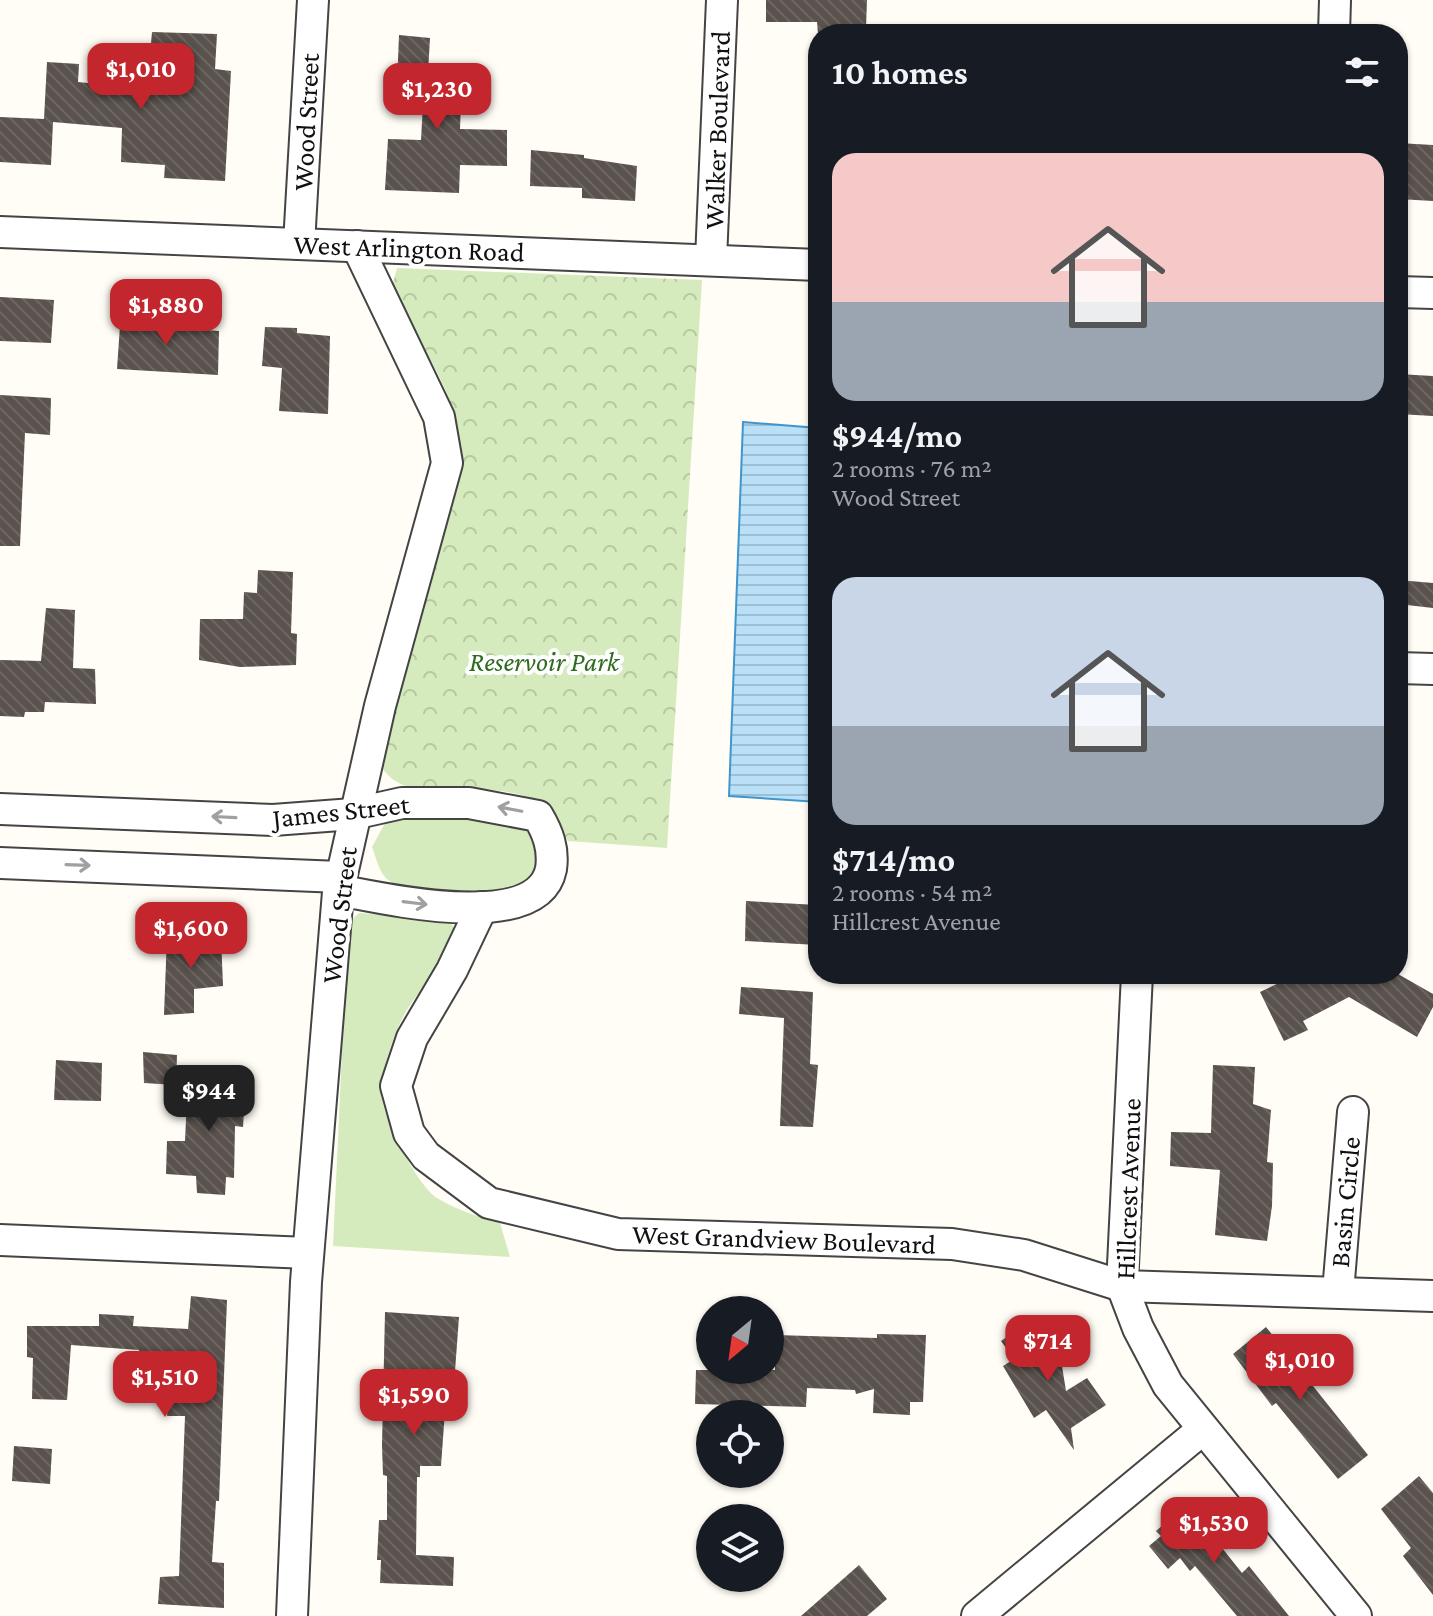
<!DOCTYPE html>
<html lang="en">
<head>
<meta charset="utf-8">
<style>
  body { margin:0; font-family:"Crimson Pro",serif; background:#242831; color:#f1f3f6; height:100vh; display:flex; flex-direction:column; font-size:30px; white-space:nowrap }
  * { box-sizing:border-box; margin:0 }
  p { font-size:26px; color:#9ea1a6 }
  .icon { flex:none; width:44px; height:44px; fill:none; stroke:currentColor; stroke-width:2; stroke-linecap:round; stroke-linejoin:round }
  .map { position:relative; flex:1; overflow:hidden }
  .details { position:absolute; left:808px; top:24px; width:600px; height:960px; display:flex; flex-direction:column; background:#171b24; border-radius:32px; box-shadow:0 2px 6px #0004 }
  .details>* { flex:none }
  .needle { width:52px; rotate:209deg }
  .controls { position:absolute; left:696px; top:1296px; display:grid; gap:16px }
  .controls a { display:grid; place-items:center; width:88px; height:88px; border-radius:50%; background:#171b24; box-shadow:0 2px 6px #0004; font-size:40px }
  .price { position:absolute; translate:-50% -68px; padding:0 18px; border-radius:16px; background:#c4262e; color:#fff; font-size:26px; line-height:52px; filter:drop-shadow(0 2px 4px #0008) }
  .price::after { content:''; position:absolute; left:50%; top:48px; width:24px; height:18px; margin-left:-12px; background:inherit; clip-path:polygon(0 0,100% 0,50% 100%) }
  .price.current { background:#222; color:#fff }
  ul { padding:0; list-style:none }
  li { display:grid; align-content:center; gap:16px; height:424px; padding:0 24px }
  li span { display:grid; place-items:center; height:248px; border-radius:24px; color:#555 }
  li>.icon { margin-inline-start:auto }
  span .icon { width:144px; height:144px; fill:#fffc; stroke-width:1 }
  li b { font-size:34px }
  h2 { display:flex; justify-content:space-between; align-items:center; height:96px; padding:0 24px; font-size:34px }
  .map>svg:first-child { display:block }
  .grass { fill:#d5ebbd }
  .park { fill:url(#park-crowns) }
  .water { fill:url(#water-rules); stroke:#3f96cf; stroke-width:2 }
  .building { fill:url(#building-back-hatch) }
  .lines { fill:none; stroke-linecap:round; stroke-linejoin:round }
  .minor-casing { stroke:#444; stroke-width:34 }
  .minor { stroke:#fff; stroke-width:30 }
  .oneway { stroke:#a0a0a0 }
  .labels { text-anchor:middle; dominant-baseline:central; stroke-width:8; stroke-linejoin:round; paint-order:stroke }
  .street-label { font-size:28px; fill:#111; stroke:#fff }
  .park-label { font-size:28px; font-style:italic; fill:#2f6b1f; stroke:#fff }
</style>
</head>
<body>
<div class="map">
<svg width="1433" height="1616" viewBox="0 0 1433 1616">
  <defs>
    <pattern id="park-crowns" width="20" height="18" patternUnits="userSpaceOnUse" patternTransform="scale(2)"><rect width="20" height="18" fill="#d5ebbd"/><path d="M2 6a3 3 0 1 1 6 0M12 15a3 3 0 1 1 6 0" fill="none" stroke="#b6c8a1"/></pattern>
    <pattern id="water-rules" width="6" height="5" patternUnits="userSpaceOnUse" patternTransform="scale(2)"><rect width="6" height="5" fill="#b9e0f7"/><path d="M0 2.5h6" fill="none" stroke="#9ebfd3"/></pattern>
    <pattern id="building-back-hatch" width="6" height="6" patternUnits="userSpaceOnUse" patternTransform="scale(2)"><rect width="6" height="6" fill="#5a524d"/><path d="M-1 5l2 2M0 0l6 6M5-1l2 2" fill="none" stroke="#6d6662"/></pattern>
  </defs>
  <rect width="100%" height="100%" fill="#fffdf5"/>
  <g class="grass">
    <path d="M480,812L532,830L540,847L536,875C530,879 523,887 516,889C492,899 409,895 388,880C379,873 376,857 372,847L385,823L396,817Z"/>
    <path d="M359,913L448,920L455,929C445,973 419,985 402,1019C392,1039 383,1067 381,1090C380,1114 417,1185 437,1198C457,1210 478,1217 500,1223L510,1257L333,1246L348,923Z"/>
  </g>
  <path class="park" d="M397,268L702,280L667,848L568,841C528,744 414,828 379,763L456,492C458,478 461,463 460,448C460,397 413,334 392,287Z"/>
  <polygon class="water" points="743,422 818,428 818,802 729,796"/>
  <g class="building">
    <polygon points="766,0 867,0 866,28 849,28 849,34 818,34 817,22 766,22"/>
    <polygon points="152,32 217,34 215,69 231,71 225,181 164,178 165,165 121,162 122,128 53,122 51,165 0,162 0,117 44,119 47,62 79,64 78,82 147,89"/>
    <polygon points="399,35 430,38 428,73 462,74 460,129 507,130 507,166 460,165 459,193 385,190 388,139 421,140 424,86 397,85"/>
    <polygon points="1398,143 1433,145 1433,201 1398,199"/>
    <polygon points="531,150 584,155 584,158 637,166 635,201 582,198 582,188 530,186"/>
    <polygon points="0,297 54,300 51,343 0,341"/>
    <polygon points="121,311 149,312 150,326 219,331 218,375 117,369"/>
    <polygon points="265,327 297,328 297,333 330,336 328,414 279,411 282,368 262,366"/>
    <polygon points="1398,374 1433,376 1433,416 1398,414"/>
    <polygon points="0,395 51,398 50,435 25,433 20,546 0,546"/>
    <polygon points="258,570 293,572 291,633 297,634 296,665 240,667 199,660 200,619 243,619 244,592 257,593"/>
    <polygon points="1398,580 1433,583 1433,608 1398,604"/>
    <polygon points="46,608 75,610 73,668 95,669 96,704 45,702 44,712 25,712 24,717 0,716 0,660 41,661"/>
    <polygon points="746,901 818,905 818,945 745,941"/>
    <polygon points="167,935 221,936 223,986 194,989 194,1013 164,1015"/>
    <polygon points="1297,974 1398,974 1433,994 1433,1007 1417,1037 1349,997 1303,1021 1308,1030 1284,1041 1260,992"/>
    <polygon points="741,987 813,992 810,1064 818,1065 813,1127 780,1126 784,1018 739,1014"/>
    <polygon points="143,1052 177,1055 176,1085 144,1083"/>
    <polygon points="56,1060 102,1063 101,1101 54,1100"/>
    <polygon points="1213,1065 1255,1067 1253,1104 1271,1110 1267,1162 1273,1163 1272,1206 1267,1241 1215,1235 1220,1170 1170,1166 1171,1132 1211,1133"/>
    <polygon points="188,1077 246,1080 243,1127 235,1126 234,1178 226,1177 225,1195 197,1193 196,1176 166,1174 167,1141 185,1141"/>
    <polygon points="191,1296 227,1300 219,1501 216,1501 212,1562 224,1563 224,1608 158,1604 160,1577 179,1576 185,1416 167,1416 169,1391 137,1391 139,1350 71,1345 67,1400 32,1399 33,1358 27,1357 27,1326 99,1326 99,1314 134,1316 133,1326 188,1329"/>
    <polygon points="385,1312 459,1317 453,1398 446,1397 441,1466 420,1466 420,1477 417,1477 416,1555 454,1557 453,1586 380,1583 381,1560 377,1560 379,1520 387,1520 387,1476 383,1475 382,1445"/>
    <polygon points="1027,1323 1055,1362 1062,1366 1066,1391 1087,1378 1106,1405 1071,1428 1074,1450 1046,1410 1034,1418 1003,1366 1014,1359 1001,1341"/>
    <polygon points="1266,1327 1368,1455 1338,1479 1276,1403 1272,1406 1233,1354"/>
    <polygon points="877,1334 926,1335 923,1402 910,1402 910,1415 873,1413 874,1389 856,1394 855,1390 807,1388 806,1407 695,1404 696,1370 775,1370 775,1335 877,1338"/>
    <polygon points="14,1446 52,1449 50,1484 12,1481"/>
    <polygon points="1419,1476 1433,1493 1433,1595 1403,1556 1411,1548 1381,1509"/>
    <polygon points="1187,1504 1242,1573 1249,1566 1289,1616 1237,1616 1195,1566 1190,1571 1180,1558 1168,1569 1149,1546 1161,1536 1156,1531"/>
    <polygon points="859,1565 887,1599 867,1616 801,1616"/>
  </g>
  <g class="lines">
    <defs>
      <g id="minor">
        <polyline points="1334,34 1335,0"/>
        <polyline points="0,232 818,265"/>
        <polyline points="299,244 313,0"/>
        <polyline points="711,260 722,0"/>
        <polyline points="1398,292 1433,293"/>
        <polyline points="1398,668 1433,669"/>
        <path d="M0,809L273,820L353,814L402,803H469L538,816C548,833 554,849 551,869C538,935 382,898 338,890"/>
        <polyline points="0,863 340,877"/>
        <polyline points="482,907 452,970 412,1038 396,1086 409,1133 426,1156 489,1203 618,1234 952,1244 1024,1255 1122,1286 1433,1296"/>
        <polyline points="1137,974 1122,1286 1138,1328 1168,1385 1356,1616"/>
        <polyline points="0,1240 308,1253"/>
        <polyline points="1338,1292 1353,1112"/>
        <polyline points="292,1616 306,1282 338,892 380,706 447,463 439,417 357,246"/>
        <polyline points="977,1616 1203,1429"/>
      </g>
    </defs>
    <use href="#minor" class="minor-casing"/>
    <use href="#minor" class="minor"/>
  </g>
  <defs><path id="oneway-shaft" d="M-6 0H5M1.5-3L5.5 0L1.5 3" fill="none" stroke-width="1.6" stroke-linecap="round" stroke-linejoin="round" transform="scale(2)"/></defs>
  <g class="oneway">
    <use href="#oneway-shaft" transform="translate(510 809) rotate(-169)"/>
    <use href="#oneway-shaft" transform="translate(224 817) rotate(-177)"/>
    <use href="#oneway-shaft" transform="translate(78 865) rotate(2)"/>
    <use href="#oneway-shaft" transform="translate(415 903) rotate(7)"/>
  </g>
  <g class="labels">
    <g class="street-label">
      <text transform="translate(306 122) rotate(-87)">Wood Street</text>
      <text transform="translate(717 130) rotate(-88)">Walker Boulevard</text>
      <text transform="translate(409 248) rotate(2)">West Arlington Road</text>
      <text transform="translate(341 811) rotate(-6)">James Street</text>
      <text transform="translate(339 915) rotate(-83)">Wood Street</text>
      <text transform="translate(1128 1189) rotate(-88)">Hillcrest Avenue</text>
      <text transform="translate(1345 1202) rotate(-85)">Basin Circle</text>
      <text transform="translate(784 1239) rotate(2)">West Grandview Boulevard</text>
    </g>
    <g class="park-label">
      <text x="544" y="661">Reservoir Park</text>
    </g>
  </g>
</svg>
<div class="controls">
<a><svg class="needle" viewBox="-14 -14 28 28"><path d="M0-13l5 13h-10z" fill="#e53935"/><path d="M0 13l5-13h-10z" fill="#9ea1a6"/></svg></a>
<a><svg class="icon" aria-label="locate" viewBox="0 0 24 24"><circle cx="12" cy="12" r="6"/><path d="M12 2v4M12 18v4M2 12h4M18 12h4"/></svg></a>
<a><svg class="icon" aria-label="layers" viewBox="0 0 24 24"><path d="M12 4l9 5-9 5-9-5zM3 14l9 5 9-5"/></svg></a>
</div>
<b class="price" style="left:141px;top:111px">$1,010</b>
<b class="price" style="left:437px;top:131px">$1,230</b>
<b class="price" style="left:166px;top:347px">$1,880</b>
<b class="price" style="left:191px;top:970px">$1,600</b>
<b class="price current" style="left:209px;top:1133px">$944</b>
<b class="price" style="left:1048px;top:1383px">$714</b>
<b class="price" style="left:1300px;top:1402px">$1,010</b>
<b class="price" style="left:165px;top:1419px">$1,510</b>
<b class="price" style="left:414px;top:1437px">$1,590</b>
<b class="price" style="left:1214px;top:1565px">$1,530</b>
<section class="details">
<h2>10 homes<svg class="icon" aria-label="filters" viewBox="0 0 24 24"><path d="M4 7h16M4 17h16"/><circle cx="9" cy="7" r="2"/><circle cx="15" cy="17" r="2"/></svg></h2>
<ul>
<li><span style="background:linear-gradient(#f6c9c9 60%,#9aa5b1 0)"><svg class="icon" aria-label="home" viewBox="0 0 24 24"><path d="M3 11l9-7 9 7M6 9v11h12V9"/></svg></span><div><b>$944/mo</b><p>2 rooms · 76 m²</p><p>Wood Street</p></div></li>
<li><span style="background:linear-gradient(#c9d6e8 60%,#9aa5b1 0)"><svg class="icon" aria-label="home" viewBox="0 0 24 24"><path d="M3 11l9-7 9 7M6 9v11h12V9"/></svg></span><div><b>$714/mo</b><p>2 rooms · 54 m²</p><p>Hillcrest Avenue</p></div></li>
</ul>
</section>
</div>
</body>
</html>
